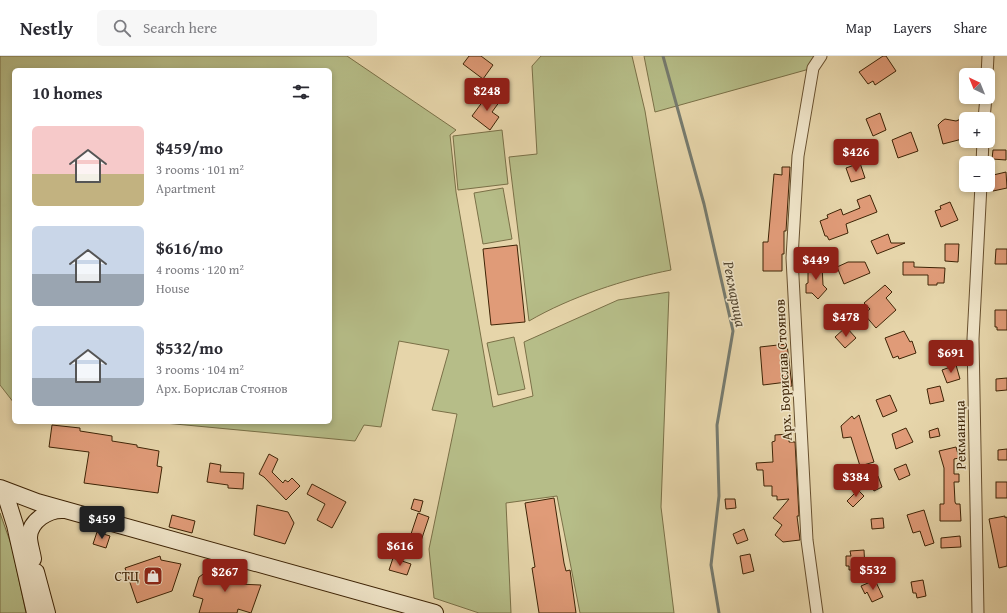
<!DOCTYPE html>
<html lang="en">
<head>
<meta charset="utf-8">
<style>
  body { margin:0; font-family:"Gentium Book Plus",serif; background:#f7f7f7; color:#2b2b33; height:100vh; display:flex; flex-direction:column; font-size:15px; white-space:nowrap }
  * { box-sizing:border-box; margin:0 }
  p { font-size:13px; color:#7c7c81 }
  .icon { flex:none; width:22px; height:22px; fill:none; stroke:currentColor; stroke-width:2; stroke-linecap:round; stroke-linejoin:round }
  .map { position:relative; flex:1; overflow:hidden }
  .side { position:absolute; left:12px; top:12px; width:320px; height:356px; display:flex; flex-direction:column; background:#fff; border-radius:6px; box-shadow:0 2px 6px #0003 }
  .side>* { flex:none }
  .needle { width:26px; rotate:317deg }
  .buttons { position:absolute; left:959px; top:12px; display:grid; gap:8px }
  .buttons a { display:grid; place-items:center; width:36px; height:36px; border-radius:6px; background:#fff; box-shadow:0 2px 6px #0003; font-size:20px }
  .price { position:absolute; translate:-50% -34px; padding:0 9px; border-radius:4px; background:#8f2418; color:#fff; font-size:13px; line-height:26px; filter:drop-shadow(0 1px 2px #0008) }
  .price::after { content:''; position:absolute; left:50%; top:24px; width:12px; height:9px; margin-left:-6px; background:inherit; clip-path:polygon(0 0,100% 0,50% 100%) }
  .price.active { background:#222; color:#fff }
  ul { padding:0; list-style:none }
  li { display:flex; align-items:center; gap:12px; height:100px; padding:0 20px }
  li span { display:grid; place-items:center; flex:none; width:112px; height:80px; border-radius:6px; color:#555 }
  li>.icon { margin-inline-start:auto }
  span .icon { width:48px; height:48px; fill:#fffc; stroke-width:1 }
  li b { font-size:17px }
  h2 { display:flex; justify-content:space-between; align-items:center; height:48px; padding:0 20px; font-size:17px }
  header { display:flex; align-items:center; gap:24px; box-sizing:border-box; height:56px; padding:0 20px; background:#fff; border-bottom:1px solid #e1e1e2 }
  header strong { font-size:19px }
  nav { display:flex; gap:22px; margin-inline-start:auto; font-size:14px }
  .search { width:280px; height:36px; background:#f7f7f7; display:flex; align-items:center; gap:10px; box-sizing:border-box; padding:0 14px; border-radius:6px; color:#7c7c81; font-size:15px }
  .map>svg:first-child { display:block }
  .green { fill:#b6bd88; stroke:#7a7047 }
  .lines { fill:none; stroke-linecap:round; stroke-linejoin:round }
  .stream { stroke:#767b6f; stroke-width:3 }
  .building { fill:#e09b78; stroke:#3e2406 }
  .street-casing { stroke:#68502f; stroke-width:13 }
  .secondary-casing { stroke:#3e2406; stroke-width:18 }
  .street { stroke:#efe4c8; stroke-width:11 }
  .secondary { stroke:#efe4c8; stroke-width:16 }
  .labels { text-anchor:middle; dominant-baseline:central; stroke-width:3; stroke-linejoin:round; paint-order:stroke }
  .street-label { font-size:14px; fill:#3e2406; stroke:#efe4c8 }
  .poi-label { font-size:14px; fill:#3e2406; stroke:#efe4c8; text-anchor:end }
  .water-label { font-size:15px; font-style:italic; fill:#564832; stroke:#efe4c8 }
</style>
</head>
<body>
<header>
<strong>Nestly</strong>
<div class="search"><svg class="icon" aria-label="search" viewBox="0 0 24 24"><circle cx="10" cy="10" r="6"/><path d="M15 15l6 6"/></svg>Search here</div>
<nav><a>Map</a><a>Layers</a><a>Share</a></nav>
</header>
<div class="map">
<svg width="1007" height="557" viewBox="0 0 1007 557">
  <rect width="100%" height="100%" fill="#e6d5aa"/>
  <filter id="stains"><feTurbulence type="fractalNoise" baseFrequency=".005" numOctaves="4"/><feColorMatrix values="0 0 0 0 .2 0 0 0 0 .09 0 0 0 0 .02 0 0 0 .5 -.17"/></filter>
  <radialGradient id="worn" r=".72"><stop offset=".6" stop-color="#630" stop-opacity="0"/><stop offset="1" stop-color="#630" stop-opacity=".3"/></radialGradient>
  <g class="green">
    <polygon points="0,0 347,0 456,74 450,79 456,136 493,351 533,340 524,286 618,244 669,236 661,451 674,557 580,557 557,440 506,447 511,557 479,557 434,542 429,493 457,358 432,354 449,294 399,285 381,371 364,369 355,385 154,366 330,366 330,14 14,14 14,347 0,329"/>
    <path d="M541,0H632L645,55L671,214C625,223 570,241 529,265L509,101L537,98L532,10Z"/>
    <polygon points="644,0 819,0 813,12 655,56"/>
    <polygon points="502,74 508,128 458,134 453,80"/>
    <polygon points="503,132 512,183 483,188 474,137"/>
    <polygon points="514,281 525,333 498,339 487,287"/>
    <polygon points="0,457 12,491 26,557 0,557"/>
  </g>
  <g class="lines">
    <polyline class="stream" points="663,0 704,148 733,275 717,369 719,440 711,509 719,557"/>
  </g>
  <g class="building">
    <polygon points="469,0 481,0 493,9 483,23 463,8"/>
    <polygon points="883,0 886,0 896,15 875,29 873,25 868,28 859,16"/>
    <polygon points="489,37 500,45 492,56 499,61 490,74 472,60"/>
    <polygon points="880,57 886,74 873,80 866,63"/>
    <polygon points="945,63 956,65 961,63 966,82 943,88 938,69 942,65"/>
    <polygon points="911,76 918,95 898,102 892,84"/>
    <polygon points="993,94 1006,94 1006,104 992,103"/>
    <polygon points="860,107 865,122 851,126 846,112"/>
    <polygon points="782,111 790,111 786,175 784,175 784,198 782,198 782,215 763,215 763,186 768,186 774,118 782,119"/>
    <polygon points="1006,116 1007,132 993,135 989,120"/>
    <polygon points="870,139 877,156 846,168 848,177 829,184 827,180 825,180 820,165 828,162 827,159 841,153 843,159 860,152 857,144"/>
    <polygon points="950,146 958,164 941,171 935,155 941,153 940,150"/>
    <polygon points="888,178 891,187 905,187 877,198 871,185"/>
    <polygon points="945,188 959,188 958,206 945,205"/>
    <polygon points="517,189 525,266 491,269 483,193"/>
    <polygon points="996,193 1007,193 1007,208 995,208"/>
    <polygon points="848,206 865,206 870,217 844,228 837,211"/>
    <polygon points="903,206 914,206 914,211 945,212 944,227 937,227 937,229 928,229 928,219 903,219"/>
    <polygon points="822,209 823,229 827,233 818,243 812,237 806,237 806,228 808,227 808,210"/>
    <polygon points="885,229 892,236 886,242 896,254 876,272 864,258 870,253 864,247"/>
    <polygon points="995,254 1007,254 1007,274 997,274 997,271 995,271"/>
    <polygon points="846,271 856,282 845,292 835,281"/>
    <polygon points="904,275 910,286 912,285 916,297 899,303 898,300 893,302 885,282"/>
    <polygon points="787,288 792,330 787,331 787,326 763,329 760,291"/>
    <polygon points="956,309 960,323 947,327 942,314"/>
    <polygon points="1007,322 1007,334 996,335 996,323"/>
    <polygon points="940,330 944,345 930,348 927,333"/>
    <polygon points="890,339 897,355 883,361 876,344"/>
    <polygon points="859,359 874,406 860,410 851,381 843,382 841,370 852,360 854,363"/>
    <polygon points="52,369 80,372 80,375 112,380 112,385 137,389 137,391 159,395 157,410 162,411 158,437 84,427 89,396 49,391"/>
    <polygon points="906,372 913,386 896,393 892,378"/>
    <polygon points="938,372 940,380 930,382 929,375"/>
    <polygon points="789,378 789,386 795,386 799,460 797,460 800,484 783,486 775,479 782,469 773,462 789,443 777,444 777,440 772,440 772,430 764,430 763,414 757,414 756,407 773,406 772,386 775,385 775,379"/>
    <polygon points="956,391 959,402 954,403 954,418 959,418 959,426 954,426 955,446 956,448 960,448 961,465 940,465 940,448 944,448 944,412 939,395"/>
    <polygon points="1007,393 1007,404 998,404 998,394"/>
    <polygon points="269,398 278,403 272,416 283,427 285,424 288,426 292,422 300,430 286,444 264,421 259,418"/>
    <polygon points="210,407 221,409 220,416 244,417 243,433 228,432 228,429 207,426"/>
    <polygon points="906,408 910,419 899,424 894,413"/>
    <polygon points="878,420 882,431 874,435 869,423"/>
    <rect x="996" y="426" width="11" height="16"/>
    <polygon points="312,428 346,446 332,472 317,464 325,448 307,438"/>
    <polygon points="858,434 864,440 853,451 847,445"/>
    <polygon points="554,442 564,507 566,515 570,514 576,557 539,557 532,512 535,511 525,447"/>
    <polygon points="414,443 423,445 420,456 411,453"/>
    <polygon points="725,443 735,443 736,452 726,453"/>
    <polygon points="257,449 288,456 294,467 285,488 254,479"/>
    <polygon points="924,454 934,487 925,490 920,475 913,477 907,459"/>
    <polygon points="418,457 429,461 418,494 407,490"/>
    <polygon points="172,459 195,465 192,477 169,471"/>
    <polygon points="1005,460 1005,462 1007,461 1007,510 999,512 989,463"/>
    <polygon points="883,462 884,472 872,473 871,463"/>
    <polygon points="744,473 748,484 737,488 733,478"/>
    <polygon points="97,476 110,480 106,492 93,488"/>
    <polygon points="960,480 961,491 941,492 941,482"/>
    <polygon points="864,494 865,513 849,514 849,510 846,510 846,500 851,500 850,495"/>
    <polygon points="750,498 754,515 743,518 740,500"/>
    <polygon points="160,500 161,504 181,508 172,535 137,547 125,512"/>
    <polygon points="393,502 411,508 407,519 389,514"/>
    <polygon points="228,512 229,517 236,519 237,528 261,529 251,557 238,553 237,557 199,557 203,543 193,540 199,521 206,516"/>
    <polygon points="875,524 883,541 872,546 867,536 865,538 861,530"/>
    <polygon points="923,524 926,540 917,542 916,537 913,537 911,526"/>
  </g>
  <g class="lines">
    <defs>
      <g id="street">
        <polyline points="987,19 988,0"/>
        <polyline points="984,63 986,41"/>
        <polyline points="982,107 983,85"/>
        <polyline points="817,557 807,484 792,202 798,100 813,12 821,0"/>
        <polyline points="978,557 973,283 981,129"/>
      </g>
      <g id="secondary">
        <polyline points="0,432 37,446 435,557"/>
        <polyline points="4,434 15,469 35,557"/>
        <path d="M33,503C32,496 29,488 29,481C30,465 48,453 64,454"/>
        <polyline points="36,516 47,557"/>
      </g>
    </defs>
    <use href="#street" class="street-casing"/>
    <use href="#secondary" class="secondary-casing"/>
    <use href="#street" class="street"/>
    <use href="#secondary" class="secondary"/>
  </g>
  <defs>
    <symbol id="shop-square" viewBox="-11 -11 22 22"><rect x="-9" y="-9" width="18" height="18" rx="4" fill="#8f2418" stroke="#efe4c8"/><path d="M-5-2.5h2.3a2.7 3.5 0 0 1 5.4 0H5L5.5 6h-11ZM-1.5-2.5h3a1.5 2.3 0 0 0-3 0Z" fill="#fff"/></symbol>
  </defs>
  <g fill-rule="evenodd">
    <use href="#shop-square" x="142" y="509" width="22" height="22"/>
  </g>
  <g class="labels">
    <g class="street-label">
      <text transform="translate(783 314) rotate(-93)">Арх. Борислав Стоянов</text>
      <text transform="translate(960 379) rotate(-91)">Рекманица</text>
    </g>
    <g class="poi-label">
      <text x="139" y="520">СТЦ</text>
    </g>
    <g class="water-label">
      <text transform="translate(735 238) rotate(79)">Рекмарица</text>
    </g>
  </g>
  <rect width="100%" height="100%" filter="url(#stains)"/>
  <rect width="100%" height="100%" fill="url(#worn)"/>
</svg>
<div class="buttons">
<a><svg class="needle" viewBox="-14 -14 28 28"><path d="M0-13l5 13h-10z" fill="#e53935"/><path d="M0 13l5-13h-10z" fill="#7c7c81"/></svg></a>
<a>+</a>
<a>−</a>
</div>
<b class="price" style="left:487px;top:56px">$248</b>
<b class="price" style="left:856px;top:117px">$426</b>
<b class="price" style="left:816px;top:225px">$449</b>
<b class="price" style="left:846px;top:282px">$478</b>
<b class="price" style="left:951px;top:318px">$691</b>
<b class="price" style="left:856px;top:442px">$384</b>
<b class="price active" style="left:102px;top:484px">$459</b>
<b class="price" style="left:400px;top:511px">$616</b>
<b class="price" style="left:873px;top:535px">$532</b>
<b class="price" style="left:225px;top:537px">$267</b>
<section class="side">
<h2>10 homes<svg class="icon" aria-label="filters" viewBox="0 0 24 24"><path d="M4 7h16M4 17h16"/><circle cx="9" cy="7" r="2"/><circle cx="15" cy="17" r="2"/></svg></h2>
<ul>
<li><span style="background:linear-gradient(#f6c9c9 60%,#c2b280 0)"><svg class="icon" aria-label="home" viewBox="0 0 24 24"><path d="M3 11l9-7 9 7M6 9v11h12V9"/></svg></span><div><b>$459/mo</b><p>3 rooms · 101 m²</p><p>Apartment</p></div></li>
<li><span style="background:linear-gradient(#c9d6e8 60%,#9aa5b1 0)"><svg class="icon" aria-label="home" viewBox="0 0 24 24"><path d="M3 11l9-7 9 7M6 9v11h12V9"/></svg></span><div><b>$616/mo</b><p>4 rooms · 120 m²</p><p>House</p></div></li>
<li><span style="background:linear-gradient(#c9d6e8 65%,#9aa5b1 0)"><svg class="icon" aria-label="home" viewBox="0 0 24 24"><path d="M3 11l9-7 9 7M6 9v11h12V9"/></svg></span><div><b>$532/mo</b><p>3 rooms · 104 m²</p><p>Арх. Борислав Стоянов</p></div></li>
</ul>
</section>
</div>
</body>
</html>
